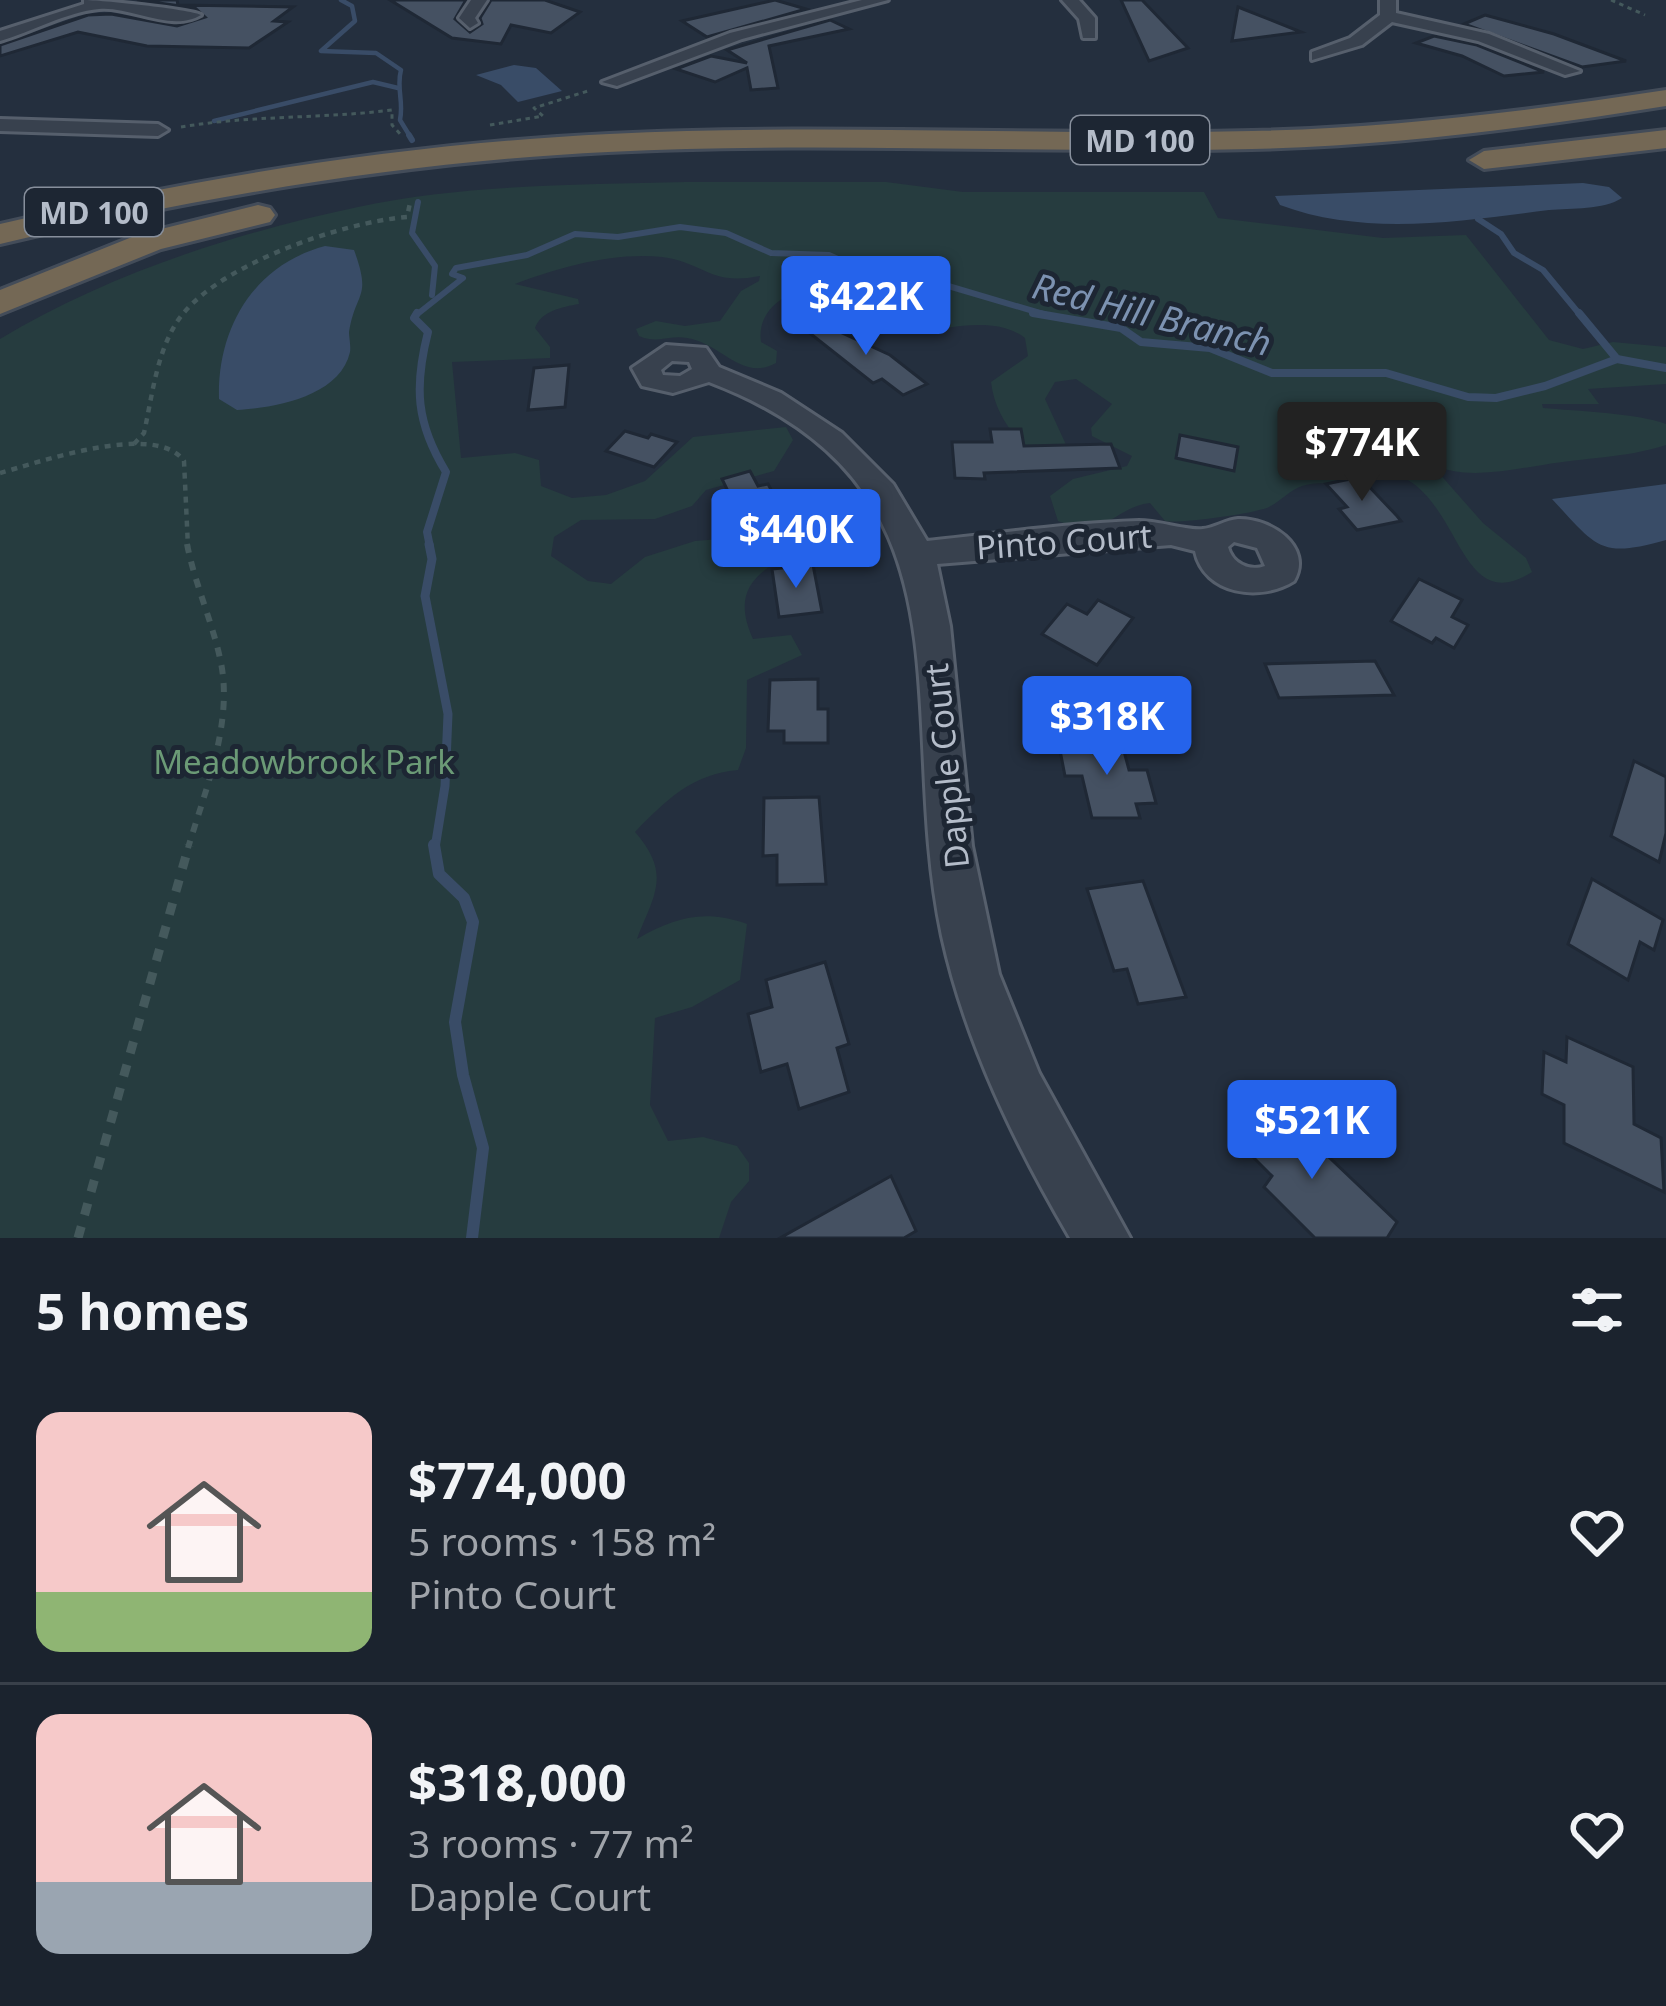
<!DOCTYPE html>
<html lang="en">
<head>
<meta charset="utf-8">
<style>
  body { margin:0; font-family:"Noto Sans",sans-serif; background:#282f3a; color:#f1f3f6; height:100vh; display:flex; flex-direction:column; font-size:45px; white-space:nowrap }
  * { box-sizing:border-box; margin:0 }
  p { font-size:39px; color:#a0a4aa }
  .icon { flex:none; width:66px; height:66px; fill:none; stroke:currentColor; stroke-width:2; stroke-linecap:round; stroke-linejoin:round }
  .map { position:relative; height:1238px; overflow:hidden }
  .sheet { display:flex; flex-direction:column; background:#1b232e; flex:1 }
  .sheet>* { flex:none }
  .price { position:absolute; translate:-50% -102px; padding:0 27px; border-radius:12px; background:#2563eb; color:#fff; font-size:39px; line-height:78px; filter:drop-shadow(0 3px 6px #0008) }
  .price::after { content:''; position:absolute; left:50%; top:72px; width:36px; height:27px; margin-left:-18px; background:inherit; clip-path:polygon(0 0,100% 0,50% 100%) }
  .price.current { background:#222; color:#fff }
  ul { padding:0; list-style:none }
  li { display:flex; align-items:center; gap:36px; height:300px; padding:0 36px }
  li+li { border-top:3px solid #39404a }
  li span { display:grid; place-items:center; flex:none; width:336px; height:240px; border-radius:24px; color:#555 }
  li>.icon { margin-inline-start:auto }
  span .icon { width:144px; height:144px; fill:#fffc; stroke-width:1 }
  li b { font-size:51px }
  h2 { display:flex; justify-content:space-between; align-items:center; height:144px; padding:0 36px; font-size:51px }
  .map>svg:first-child { display:block }
  .green { fill:#263c3f }
  .water { fill:#394c67 }
  .lines { fill:none; stroke-linecap:round; stroke-linejoin:round }
  .stream-far4 { stroke:#394c67; stroke-width:4.5 }
  .stream-far3 { stroke:#394c67; stroke-width:6 }
  .stream-far2 { stroke:#394c67; stroke-width:8 }
  .stream-far1 { stroke:#394c67; stroke-width:9 }
  .stream { stroke:#394c67; stroke-width:12 }
  .building { fill:#455162; stroke:#1f2835; stroke-width:3 }
  .minor-casing { stroke:#565f6c; stroke-width:6 }
  .highway-casing { stroke:#434c59; stroke-width:6 }
  .path-far3 { stroke:#44595c; stroke-width:3; stroke-dasharray:4.5 4.5; stroke-linecap:butt }
  .path-far2 { stroke:#44595c; stroke-width:4.5; stroke-dasharray:6 6; stroke-linecap:butt }
  .path-far1 { stroke:#44595c; stroke-width:6; stroke-dasharray:9 9; stroke-linecap:butt }
  .path { stroke:#44595c; stroke-width:9; stroke-dasharray:12 12; stroke-linecap:butt }
  .minor { fill:#38414e; fill-rule:evenodd }
  .highway { fill:#746855; fill-rule:evenodd }
  .labels { text-anchor:middle; dominant-baseline:central; stroke-width:10; stroke-linejoin:round; paint-order:stroke }
  .shield { fill:#1d2633; stroke:#878f9c; stroke-width:3 }
  .shield-label { font-size:30px; font-weight:bold; fill:#b4bcc9 }
  .street-label { font-size:33px; fill:#b4bcc9; stroke:#1d2633 }
  .park-label { font-size:33px; fill:#6b9a76; stroke:#1d2633 }
  .water-label { font-size:36px; font-style:italic; fill:#7c92b1; stroke:#1d2633 }
</style>
</head>
<body>
<div class="map">
<svg width="1666" height="1238" viewBox="0 0 1666 1238">
  <rect width="100%" height="100%" fill="#242f3e"/>
  <path class="green" d="M686,182H886L963,192H1204L1218,218L1383,238L1466,235L1549,340L1583,349L1613,342L1666,347V384L1588,389L1599,404H1542L1543,408C1576,411 1637,413 1666,424V445C1622,459 1586,457 1543,465C1507,470 1464,481 1430,463L1483,523L1526,558L1532,572C1451,623 1464,474 1376,471C1348,493 1332,477 1302,486C1290,490 1281,501 1269,507C1258,513 1179,524 1165,521L1150,503C1113,507 1108,541 1058,521L1050,496L1073,479L1127,466L1132,456L1092,436L1091,428L1112,404L1076,379L1055,382L1045,399L1068,449L1036,457C1012,435 995,414 991,382L1028,356L1025,338C991,312 939,333 902,332L880,318H835L826,312L838,295L855,285C821,277 754,295 761,342L777,351L776,363C742,382 721,343 687,338C669,335 658,344 639,336L636,329L656,321L685,326L720,321L741,291L759,281L760,276C709,286 706,263 662,257C615,252 559,267 515,284L578,299L579,304C562,307 541,311 535,328L550,347V358L452,362L461,458L515,453L539,460L541,486L572,498L606,495L645,481L693,437L786,427L793,440L774,471L706,490L692,506L655,519L581,520L554,537L551,556L588,581L611,584L645,557L695,541L757,536L776,521L802,510L832,508L835,517C803,565 718,562 753,639L791,635L802,655L747,680L746,748L738,770C692,774 666,800 635,832C672,874 654,895 637,939C676,917 704,909 747,924L740,980L692,1007L655,1018L650,1105L668,1141L703,1137L737,1146L749,1163V1181L731,1202L719,1238H0V339C108,274 235,233 358,207C464,184 578,185 686,182Z"/>
  <g class="water">
    <polygon points="514,65 536,68 562,91 518,102 501,85 476,75"/>
    <path d="M1583,183L1609,187L1622,198C1603,210 1572,208 1549,210C1462,221 1365,237 1280,205L1275,196Z"/>
    <path d="M325,246L354,250C372,299 356,290 349,332C349,337 351,347 350,352C340,397 273,408 237,410L219,399C217,328 254,265 325,246Z"/>
    <path d="M1666,484V540C1599,559 1597,547 1552,499Z"/>
  </g>
  <g class="lines">
    <g class="stream-far4">
      <path d="M341,0L352,6L355,21L321,51L376,53L401,70C396,88 404,101 400,120L411,138"/>
      <polyline points="214,121 373,82 398,88"/>
    </g>
    <g class="stream-far3">
      <polyline points="409,135 412,140"/>
      <polyline points="418,202 412,233 435,266 432,295"/>
      <polyline points="1478,219 1501,234 1514,253 1543,270 1581,316"/>
      <polyline points="415,316 463,278 452,274 456,268 527,255 575,234 618,237 680,227 726,233 771,253 829,255 878,277 928,280 1050,316"/>
    </g>
    <g class="stream-far2">
      <path d="M417,313L414,318L428,332C414,387 416,423 446,472L427,532L430,547"/>
      <polyline points="1033,313 1121,328 1141,342 1210,348 1272,373 1386,373 1468,397 1496,398 1545,386 1617,359 1666,368"/>
      <polyline points="1579,313 1617,359"/>
    </g>
    <polyline class="stream-far1" points="429,544 432,559 425,596 448,714 445,786 435,848"/>
    <polyline class="stream" points="434,845 439,874 464,898 473,922 455,1022 463,1075 483,1148 472,1238"/>
  </g>
  <g class="building">
    <polygon points="137,0 177,0 178,5 293,7 274,21 288,22 249,48 147,46 78,32 0,56 0,45 88,15 111,14 177,26 205,17 195,8"/>
    <polygon points="390,0 466,0 455,19 470,32 482,24 480,18 491,0 545,0 580,12 551,33 511,25 501,44 452,38"/>
    <polygon points="775,0 806,9 707,37 682,21"/>
    <polygon points="1121,0 1142,0 1188,48 1149,61"/>
    <polygon points="1238,7 1301,32 1232,41"/>
    <polygon points="1485,15 1554,34 1626,61 1582,67 1464,24"/>
    <polygon points="830,20 849,29 769,46 778,88 751,90 747,68 715,82 676,69 711,56 747,63 727,50"/>
    <polygon points="1434,36 1477,45 1544,72 1504,76 1462,56 1416,43"/>
    <polygon points="807,317 890,355 927,384 903,395 882,379 873,383 802,327"/>
    <polygon points="569,365 565,407 528,410 534,368"/>
    <polygon points="990,429 1021,429 1024,446 1111,444 1120,468 984,473 985,479 955,478 952,442 992,442"/>
    <polygon points="625,431 648,438 651,434 677,442 654,467 606,451"/>
    <polygon points="1180,435 1238,447 1234,471 1176,458"/>
    <polygon points="750,471 758,486 768,484 788,521 748,532 722,479"/>
    <polygon points="1360,477 1397,516 1401,521 1357,530 1339,509 1347,507 1326,484"/>
    <polygon points="813,565 822,612 779,617 772,569"/>
    <polygon points="1419,579 1462,600 1452,617 1468,625 1454,648 1436,638 1432,643 1391,621"/>
    <polygon points="1098,600 1133,618 1097,665 1042,634 1067,604 1087,614"/>
    <polygon points="1375,661 1394,695 1279,698 1265,664"/>
    <polygon points="818,679 818,709 828,709 828,743 784,743 784,731 768,731 770,680"/>
    <polygon points="1058,740 1121,740 1129,770 1147,770 1156,803 1136,804 1140,818 1092,818 1082,776 1065,776"/>
    <polygon points="1634,761 1666,777 1666,833 1659,862 1611,836"/>
    <polygon points="819,797 826,884 777,885 777,855 763,856 764,798"/>
    <polygon points="1592,879 1663,920 1654,950 1640,942 1628,980 1568,944"/>
    <polygon points="1143,881 1186,997 1138,1004 1127,969 1114,971 1087,889"/>
    <polygon points="825,962 849,1044 837,1048 849,1092 799,1109 787,1064 761,1072 748,1014 772,1007 766,980"/>
    <polygon points="1567,1037 1633,1067 1634,1124 1661,1138 1664,1192 1564,1143 1564,1105 1542,1094 1544,1052 1566,1062"/>
    <polygon points="1270,1101 1397,1222 1387,1238 1315,1238 1264,1187 1272,1176 1238,1142"/>
    <polygon points="891,1176 916,1231 904,1238 780,1238"/>
  </g>
  <g class="lines">
    <defs>
      <g id="minor">
        <path d="M84,0C98,0 190,9 201,15C171,33 131,6 99,9C67,12 31,32 0,41V31L84,4Z"/>
        <polygon points="471,0 487,0 475,18 478,23 470,28 459,18"/>
        <polygon points="862,0 888,0 742,39 617,86 602,82 730,33"/>
        <polygon points="1062,0 1079,0 1095,18 1095,38 1083,38 1079,19"/>
        <polygon points="1380,0 1396,0 1396,13 1489,34 1580,71 1565,75 1478,41 1392,22 1362,45 1312,60 1312,52 1350,38 1380,15"/>
        <polygon points="0,119 158,124 168,130 158,136 0,131"/>
        <path d="M666,345L706,348L719,367L781,393L842,433L893,484L927,541C997,534 1069,523 1139,521C1159,521 1189,531 1203,529C1214,528 1226,520 1238,519C1270,518 1314,546 1294,581C1261,602 1204,595 1195,551L1171,545L937,564L950,626L972,846L999,974L1039,1073L1130,1238H1070C1015,1144 966,1044 942,936C894,709 985,487 709,382L673,393L642,386L632,368ZM672,361L689,362L692,369L680,376L663,375L661,370ZM1234,542L1257,548L1265,566C1249,572 1232,563 1228,547Z"/>
      </g>
      <g id="highway">
        <path d="M1666,90V106C1529,128 1391,146 1252,149C1037,154 823,141 608,152C402,162 200,197 0,244V224C200,177 403,144 609,134C823,123 1037,136 1252,131C1391,128 1529,111 1666,90Z"/>
        <polygon points="1666,130 1666,148 1484,169 1469,160 1484,151"/>
        <polygon points="258,205 270,208 275,215 270,222 161,249 0,314 0,290 137,235"/>
      </g>
    </defs>
    <use href="#minor" class="minor-casing"/>
    <use href="#highway" class="highway-casing"/>
    <g class="path-far3">
      <polyline points="1611,0 1645,15"/>
      <polyline points="490,125 543,116 534,108 591,90"/>
      <path d="M181,127C251,115 321,119 392,110V125L402,136"/>
    </g>
    <g class="path-far2">
      <path d="M134,444L144,433C152,397 156,357 175,325C209,267 342,222 407,217L410,203"/>
      <path d="M0,473C40,462 156,421 184,461L188,547"/>
    </g>
    <path class="path-far1" d="M187,544C195,585 213,623 221,663C233,723 205,791 188,848"/>
    <polyline class="path" points="78,1238 189,845"/>
    <use href="#minor" class="minor"/>
    <use href="#highway" class="highway"/>
  </g>
  <g class="labels">
    <g class="shield">
      <rect x="1071" y="116" width="138" height="48" rx="9"/>
      <rect x="25" y="188" width="138" height="48" rx="9"/>
    </g>
    <g class="shield-label">
      <text x="1140" y="140">MD 100</text>
      <text x="94" y="212">MD 100</text>
    </g>
    <g class="street-label">
      <text transform="translate(1064 541) rotate(-4)">Pinto Court</text>
      <text transform="translate(946 766) rotate(-96)">Dapple Court</text>
    </g>
    <g class="park-label">
      <text x="304" y="761">Meadowbrook Park</text>
    </g>
    <g class="water-label">
      <text transform="translate(1152 314) rotate(14)">Red Hill Branch</text>
    </g>
  </g>
</svg>
<b class="price" style="left:866px;top:358px">$422K</b>
<b class="price current" style="left:1362px;top:504px">$774K</b>
<b class="price" style="left:796px;top:591px">$440K</b>
<b class="price" style="left:1107px;top:778px">$318K</b>
<b class="price" style="left:1312px;top:1182px">$521K</b>
</div>
<section class="sheet">
<h2>5 homes<svg class="icon" aria-label="filters" viewBox="0 0 24 24"><path d="M4 7h16M4 17h16"/><circle cx="9" cy="7" r="2"/><circle cx="15" cy="17" r="2"/></svg></h2>
<ul>
<li><span style="background:linear-gradient(#f6c9c9 75%,#8fb573 0)"><svg class="icon" aria-label="home" viewBox="0 0 24 24"><path d="M3 11l9-7 9 7M6 9v11h12V9"/></svg></span><div><b>$774,000</b><p>5 rooms · 158 m²</p><p>Pinto Court</p></div><svg class="icon" aria-label="heart" viewBox="0 0 24 24"><path d="M12 20l-8-8c-3-5 5-10 8-4 3-6 11-1 8 4z"/></svg></li>
<li><span style="background:linear-gradient(#f6c9c9 70%,#9aa5b1 0)"><svg class="icon" aria-label="home" viewBox="0 0 24 24"><path d="M3 11l9-7 9 7M6 9v11h12V9"/></svg></span><div><b>$318,000</b><p>3 rooms · 77 m²</p><p>Dapple Court</p></div><svg class="icon" aria-label="heart" viewBox="0 0 24 24"><path d="M12 20l-8-8c-3-5 5-10 8-4 3-6 11-1 8 4z"/></svg></li>
</ul>
</section>
</body>
</html>
